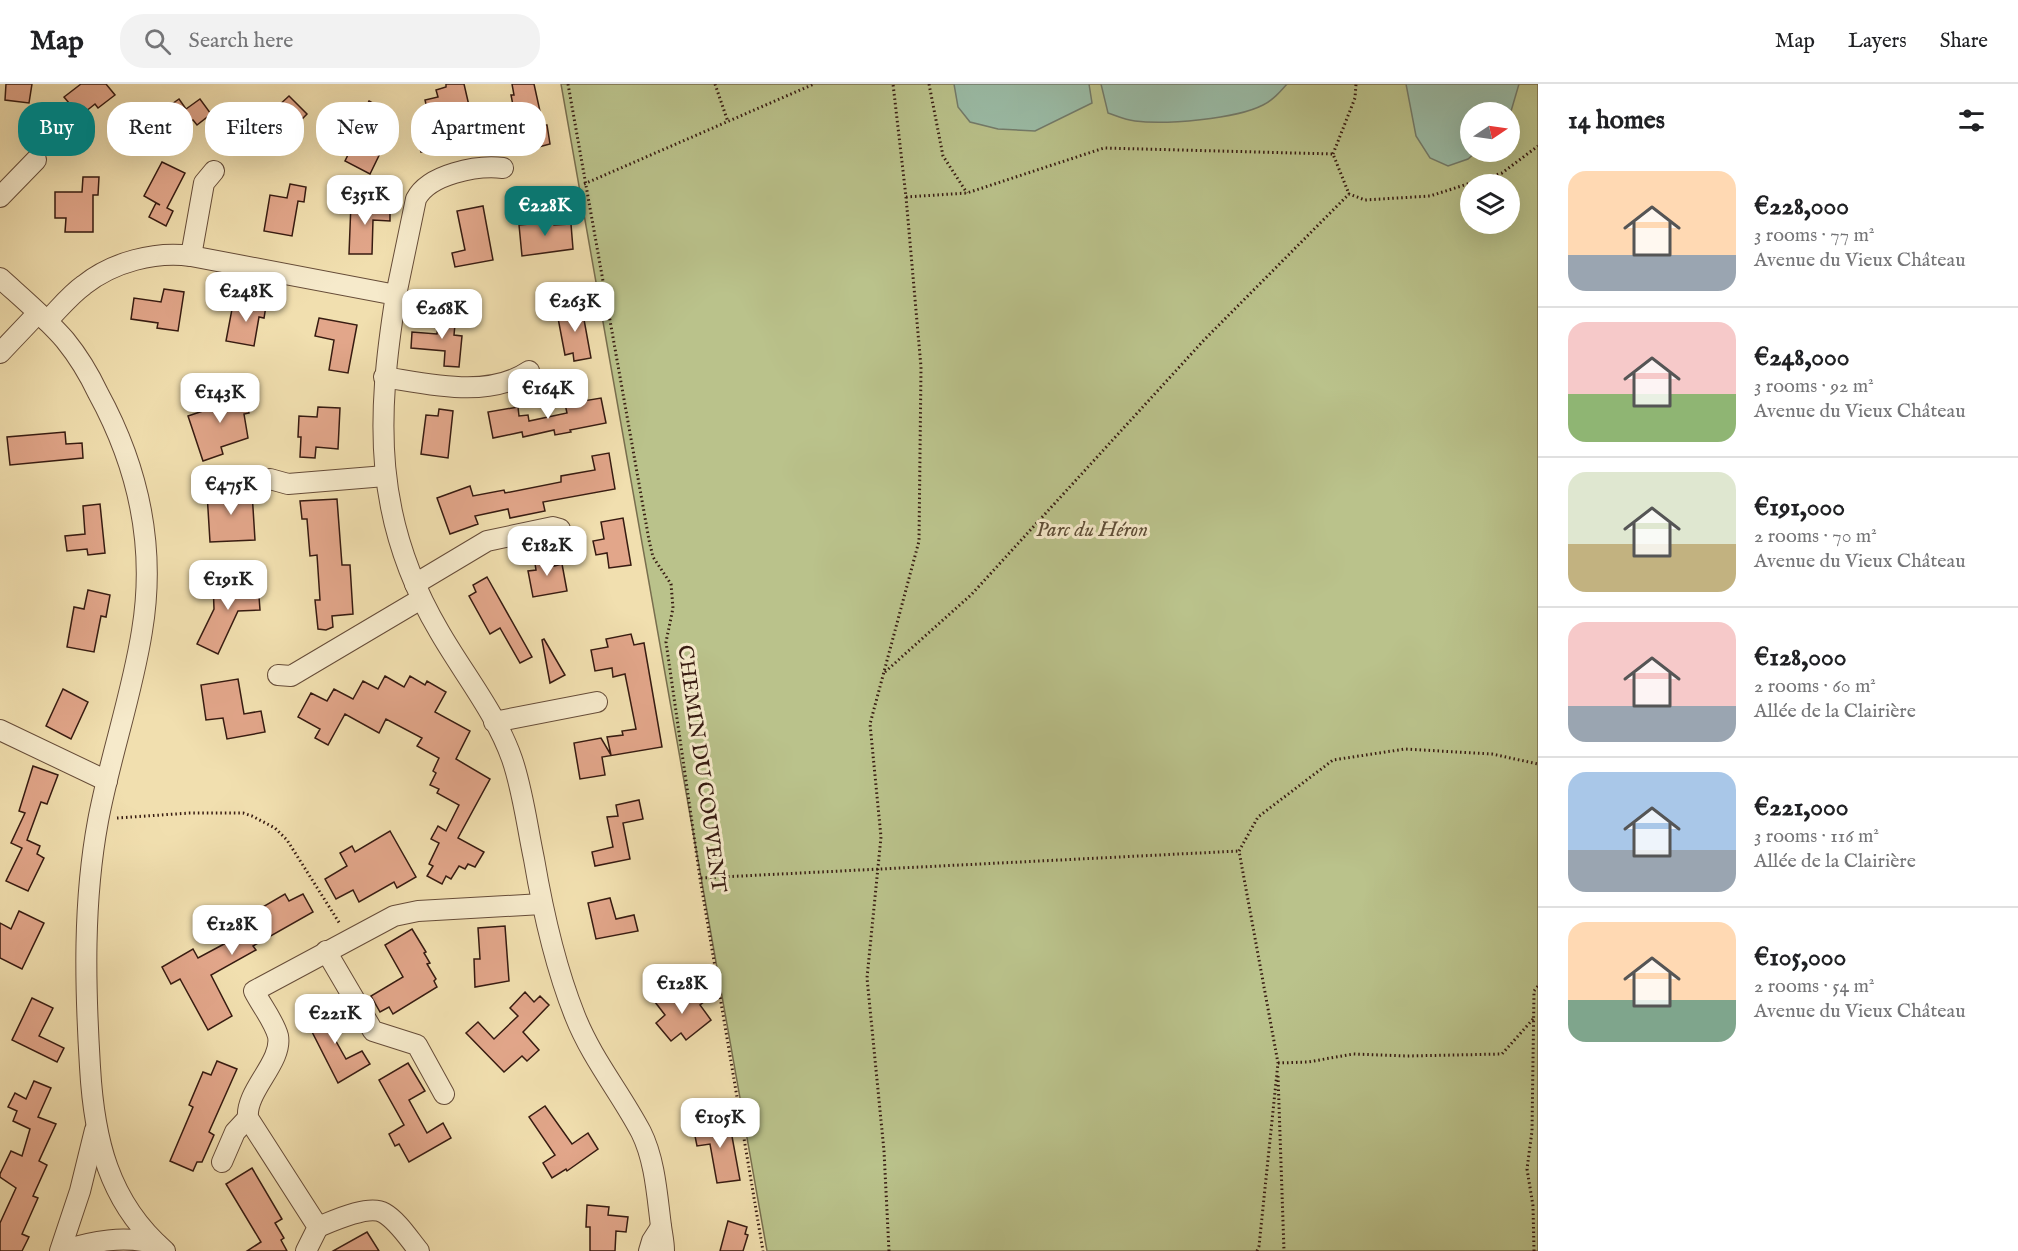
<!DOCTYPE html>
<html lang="en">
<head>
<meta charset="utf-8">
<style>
  body { margin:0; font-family:"IM FELL English",serif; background:#f2f2f2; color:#202124; height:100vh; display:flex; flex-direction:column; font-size:22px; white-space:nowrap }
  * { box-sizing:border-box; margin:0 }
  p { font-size:20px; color:#757577 }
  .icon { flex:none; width:33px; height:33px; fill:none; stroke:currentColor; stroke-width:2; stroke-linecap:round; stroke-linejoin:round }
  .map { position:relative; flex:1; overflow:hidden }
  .sheet { display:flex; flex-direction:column; background:#fff; width:480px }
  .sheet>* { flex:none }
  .banner { position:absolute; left:18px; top:18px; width:570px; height:54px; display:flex; gap:12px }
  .needle { width:39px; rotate:77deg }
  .controls { position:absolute; left:1460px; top:18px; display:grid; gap:12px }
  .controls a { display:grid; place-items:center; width:60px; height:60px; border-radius:50%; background:#fff; box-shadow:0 6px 24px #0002; font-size:30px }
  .price { position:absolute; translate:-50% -51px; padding:0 14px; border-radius:12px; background:#fff; color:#222; font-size:20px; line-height:39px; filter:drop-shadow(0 2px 3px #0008) }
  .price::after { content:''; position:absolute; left:50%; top:36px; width:18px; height:14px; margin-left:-9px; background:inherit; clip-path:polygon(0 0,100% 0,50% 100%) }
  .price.current { background:#0f766e; color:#fff }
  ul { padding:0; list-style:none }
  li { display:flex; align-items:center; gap:18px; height:150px; padding:0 30px }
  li+li { border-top:2px solid #e0e0e0 }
  li span { display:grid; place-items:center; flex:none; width:168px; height:120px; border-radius:18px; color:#555 }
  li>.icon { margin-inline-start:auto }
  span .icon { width:72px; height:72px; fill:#fffc; stroke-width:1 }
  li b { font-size:26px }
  h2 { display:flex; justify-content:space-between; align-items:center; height:72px; padding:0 30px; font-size:26px }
  .pill { padding:0 21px; border-radius:24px; background:#fff; box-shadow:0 6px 24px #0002; font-size:21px; line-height:54px }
  .pill.current { background:#0f766e; color:#fff }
  header { display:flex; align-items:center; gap:36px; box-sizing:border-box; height:84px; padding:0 30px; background:#fff; border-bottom:2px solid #e0e0e0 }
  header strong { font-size:28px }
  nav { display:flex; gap:33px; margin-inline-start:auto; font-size:21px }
  .search { width:420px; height:54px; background:#f2f2f2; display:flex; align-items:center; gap:15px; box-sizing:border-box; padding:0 21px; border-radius:24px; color:#757577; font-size:22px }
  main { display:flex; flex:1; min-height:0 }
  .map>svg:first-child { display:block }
  .green { fill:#bac28b; stroke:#786e4e; stroke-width:1.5; fill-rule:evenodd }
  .water { fill:#9bbda8; stroke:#737c6c; stroke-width:1.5 }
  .building { fill:#e2a68a; stroke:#371b11; stroke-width:1.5 }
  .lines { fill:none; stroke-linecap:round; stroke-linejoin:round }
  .minor-casing { stroke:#664c38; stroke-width:22 }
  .path { stroke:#371b11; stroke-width:3; stroke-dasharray:1.5 3; stroke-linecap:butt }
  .minor { stroke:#f6eacb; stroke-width:20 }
  .labels { text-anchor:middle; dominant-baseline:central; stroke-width:6; stroke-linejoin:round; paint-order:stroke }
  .park-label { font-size:21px; font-style:italic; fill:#5e4d36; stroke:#f6eacb }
  .street-label { font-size:21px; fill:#371b11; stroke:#f6eacb }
</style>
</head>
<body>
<header>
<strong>Map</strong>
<div class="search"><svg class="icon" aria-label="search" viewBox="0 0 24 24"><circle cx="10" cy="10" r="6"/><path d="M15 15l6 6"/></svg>Search here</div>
<nav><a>Map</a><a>Layers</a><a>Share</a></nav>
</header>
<main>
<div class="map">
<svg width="1538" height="1167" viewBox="0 0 1538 1167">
  <rect width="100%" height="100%" fill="#f1dfaf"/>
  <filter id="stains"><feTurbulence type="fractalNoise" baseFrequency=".00333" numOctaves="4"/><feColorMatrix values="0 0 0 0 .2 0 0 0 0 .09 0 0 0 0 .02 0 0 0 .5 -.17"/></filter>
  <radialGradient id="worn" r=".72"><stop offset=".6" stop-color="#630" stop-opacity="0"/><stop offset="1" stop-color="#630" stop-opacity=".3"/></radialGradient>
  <path class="green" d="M561,0H1538V1167H767ZM1470,28H1509V68H1470ZM1470,100H1509V140H1470Z"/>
  <g class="water">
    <polygon points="954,0 1089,0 1092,19 1035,47 998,45 970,38 958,23"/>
    <path d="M1101,0H1287C1280,8 1273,16 1263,21C1236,35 1165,41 1135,37C1125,36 1117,32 1108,29Z"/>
    <polygon points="1406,0 1519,0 1509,34 1509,28 1470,28 1470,68 1476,68 1468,75 1448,82 1430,74 1416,52"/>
  </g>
  <g class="building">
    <polygon points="6,0 32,0 29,19 5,16"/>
    <polygon points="81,0 106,0 115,11 98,24 95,20 80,32 64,13"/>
    <polygon points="446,0 464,0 470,26 457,28 464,59 421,68 417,53 433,50 425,16 438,13 436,6 446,3"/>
    <polygon points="512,0 534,0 543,41 547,41 550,60 531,65 527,45 518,47 511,11 514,11"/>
    <polygon points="289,12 307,30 270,68 250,48"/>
    <polygon points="179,15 186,25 200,15 211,30 197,41 193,36 166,55 151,35"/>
    <polygon points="369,17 383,25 373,45 388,53 370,90 345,77 363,40 358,38"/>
    <polygon points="162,78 185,89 167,124 173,127 166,142 149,133 156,119 160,121 144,112"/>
    <polygon points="83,93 99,93 98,111 93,111 93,148 65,148 66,134 55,134 55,108 82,108"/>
    <polygon points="290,100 306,103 304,118 298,117 292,152 264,147 270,111 287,114"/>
    <polygon points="351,119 390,120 390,137 373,136 372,170 349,170"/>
    <polygon points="483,122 493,176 455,183 452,169 465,166 457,127"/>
    <polygon points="553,133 554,141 571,140 573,165 522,172 519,141 529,140 529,136"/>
    <polygon points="164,205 184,208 178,247 157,244 158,239 131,235 134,214 161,218"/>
    <polygon points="251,213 267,216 264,234 259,233 254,262 226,257 232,225 249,228"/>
    <polygon points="581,219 591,274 574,277 573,269 565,271 558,234 564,233 563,223"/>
    <polygon points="439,228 456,230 454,251 462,252 459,283 444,282 445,267 411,264 412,248 437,250"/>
    <polygon points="319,234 357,241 348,289 329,286 334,256 315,252"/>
    <polygon points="242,305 249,329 244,330 248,354 221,363 223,370 203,377 188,332 203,327 202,323 222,317 220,311"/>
    <polygon points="601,314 606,339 570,346 571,348 555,351 554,346 523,353 522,348 493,354 488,328 518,323 519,332 528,331 529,337 567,329 565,320"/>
    <polygon points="318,323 340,324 338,365 316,363 315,374 300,373 301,353 298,353 299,332 317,333"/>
    <polygon points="439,325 453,327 448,374 421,370 426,331 438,332"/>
    <polygon points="65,348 66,360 82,359 83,374 10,381 7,353"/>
    <polygon points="609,369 615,405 543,418 545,427 510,434 508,425 475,432 478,440 450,450 437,414 470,402 473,412 504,406 505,409 561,398 561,392 595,386 592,372"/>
    <polygon points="244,406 244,408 252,408 255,456 210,458 207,409"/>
    <polygon points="337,415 342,481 350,481 353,530 332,532 333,543 326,546 318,545 315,516 320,516 317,471 310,472 307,435 302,435 300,417"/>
    <polygon points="100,420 105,469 88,471 87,465 67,467 65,452 85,450 83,422"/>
    <polygon points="623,434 631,481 609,484 607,469 596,471 593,457 604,455 601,438"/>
    <polygon points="551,470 554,482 562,480 567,507 533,513 528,487 536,486 534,473"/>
    <polygon points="487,493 532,573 520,579 500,544 490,550 469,512 476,508 473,501"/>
    <polygon points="232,495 233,501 258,499 260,526 238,527 218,570 197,560 214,525 213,496"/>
    <polygon points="88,506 110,511 106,533 101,532 94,568 67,563 74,523 84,525"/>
    <polygon points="631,550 634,561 644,559 662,663 602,673 605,691 580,695 574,659 601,654 611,671 607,653 623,651 622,647 636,645 625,590 613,593 612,584 595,587 591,566 608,563 606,555"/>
    <polygon points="544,555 565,591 550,599 542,556"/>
    <polygon points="385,592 404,603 410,592 425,601 427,597 446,608 435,628 470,647 456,675 490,695 458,754 484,768 475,783 468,780 465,785 459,782 451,795 446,792 442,800 427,792 433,782 429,780 439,759 431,755 438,742 446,747 459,721 437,709 439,705 430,701 436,689 433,687 439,674 417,662 422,654 386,635 379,649 345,630 328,661 315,654 320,645 298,633 311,609 327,617 334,605 353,615 363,597 378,605"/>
    <polygon points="238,595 244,630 261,627 265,648 227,655 223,634 206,636 201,601"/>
    <polygon points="63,605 88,618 71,655 46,642"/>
    <polygon points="33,682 58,691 47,720 41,718 27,756 40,762 37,770 44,774 28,807 6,797 22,764 11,759 25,729 19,727"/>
    <polygon points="639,716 643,735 623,739 630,775 595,782 592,768 613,763 607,733 618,732 616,721"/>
    <polygon points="390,747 416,793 397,804 394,798 359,818 353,806 336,815 325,795 347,782 340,769 352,762 355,768"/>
    <polygon points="285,810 289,817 303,810 313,828 253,862 256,866 211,891 232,932 208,946 180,895 171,900 162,883 193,865 198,874 224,860 238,850 234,844 255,831 254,828"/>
    <polygon points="610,814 616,835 634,831 638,847 596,855 588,819"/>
    <polygon points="19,827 44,839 22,885 0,874 0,839 11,845"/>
    <polygon points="505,842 509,897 475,903 474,875 480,875 478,844"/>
    <polygon points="412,845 426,868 424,869 430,879 427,880 436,895 434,897 437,903 393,930 389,923 380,928 371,912 403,893 385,861"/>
    <polygon points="695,904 705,917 700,921 711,936 686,956 681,949 671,957 656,939 665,931 655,918 667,908 676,918"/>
    <polygon points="525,908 534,918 540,912 549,921 523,948 539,966 527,977 522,972 504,988 466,949 478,938 494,955 518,932 510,924"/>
    <polygon points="32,914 53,924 39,952 64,964 57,978 12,956"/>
    <polygon points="334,919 343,934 328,943 346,975 362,967 370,980 338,999 306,936"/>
    <polygon points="217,977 237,985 209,1048 214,1051 202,1078 197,1078 193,1087 170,1077 193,1023 189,1021 203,988 211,991"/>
    <polygon points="408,979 425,1007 409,1016 427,1049 443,1039 451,1054 409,1078 399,1060 395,1062 389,1050 404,1041 379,996"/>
    <polygon points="34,997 51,1004 38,1033 56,1040 39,1077 47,1081 33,1112 38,1114 22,1150 29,1153 22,1167 0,1167 0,1139 16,1104 0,1093 0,1090 11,1067 22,1072 30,1045 13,1037 17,1027 8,1023 15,1009 26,1015"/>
    <polygon points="545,1022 572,1060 588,1049 598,1065 567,1087 566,1085 552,1094 543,1079 555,1071 529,1033"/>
    <polygon points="729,1036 740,1096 717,1099 710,1060 697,1062 693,1042"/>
    <polygon points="252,1084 282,1135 275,1139 284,1154 281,1156 287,1167 247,1167 261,1158 226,1100"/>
    <polygon points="587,1121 609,1123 608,1131 628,1133 626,1148 616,1147 615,1167 590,1167 590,1143 586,1143"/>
    <polygon points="728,1137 747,1143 745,1150 748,1151 743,1167 720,1167"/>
    <polygon points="367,1148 379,1167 333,1167"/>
  </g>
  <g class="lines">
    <defs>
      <g id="minor">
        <polyline points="0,113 36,76"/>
        <polyline points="191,172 204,99 214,87"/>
        <path d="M0,194C22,214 45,233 65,256C78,272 89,290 98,309C139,384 156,463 142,547C132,611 110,673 98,737C83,818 85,901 90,983C94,1054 108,1118 165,1167"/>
        <path d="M396,211L416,115C429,90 477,81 503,84"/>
        <path d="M47,237C59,225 70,211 84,201C113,178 155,167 191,172L396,211C376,335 373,435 439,547C463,589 496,629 512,675C523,707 527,742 534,775C543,828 555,882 575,932C592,975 620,1008 641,1048C655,1076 657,1111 661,1142C662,1150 664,1158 664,1167"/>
        <polyline points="0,269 38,229"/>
        <path d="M384,293C429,300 488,315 529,287"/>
        <polyline points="270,395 288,400 385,392"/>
        <polyline points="415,500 487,457 553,443 560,445"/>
        <polyline points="278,591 291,592 421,515"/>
        <polyline points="494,638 597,618"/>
        <polyline points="0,646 107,697"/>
        <polyline points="326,867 373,947 417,961 444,1010"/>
        <polyline points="222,1078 235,1048 248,1034"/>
        <path d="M318,1143C333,1137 369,1120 384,1129C398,1137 409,1155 419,1167"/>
        <polyline points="60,1167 80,1107 95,1046"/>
        <path d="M61,1167C93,1157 124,1151 157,1160"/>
        <path d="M306,1167L318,1143L248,1034C245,1007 283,978 278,952C274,937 261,921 254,907L394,832L418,827L542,820"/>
        <polyline points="649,1167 652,1157 661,1143"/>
      </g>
    </defs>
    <use href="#minor" class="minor-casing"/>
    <g class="path">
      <polyline points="568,0 649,456 653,473 671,500 673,524 666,558 700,794 763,1167"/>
      <polyline points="715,0 728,38"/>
      <polyline points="929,0 943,72 967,109"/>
      <polyline points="1333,70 1355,14 1356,0"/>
      <polyline points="584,100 814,0"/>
      <polyline points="906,113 967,109 1104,64 1333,70 1349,110"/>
      <polyline points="885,588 971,511 1204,256 1349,110 1365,116 1430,112 1502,89 1538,62"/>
      <polyline points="117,734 190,729 243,729 252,732 275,744 287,756 340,840"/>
      <polyline points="701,794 1239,767"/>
      <polyline points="1278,979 1308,978 1353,970 1407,972 1502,970 1534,934"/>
      <polyline points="1278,992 1284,1167"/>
      <polyline points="889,1167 884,1067 867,894 881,753 870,640 919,457 921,283 906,113 893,0"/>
      <polyline points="1257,1167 1259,1162 1278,979 1239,767 1258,733 1333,676 1405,665 1492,670 1538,680"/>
      <polyline points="1534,1167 1533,1122 1527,1085 1532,1047 1534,907 1538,902"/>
    </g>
    <use href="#minor" class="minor"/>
  </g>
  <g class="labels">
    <g class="park-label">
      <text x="1092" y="446">Parc du Héron</text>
    </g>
    <g class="street-label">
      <text transform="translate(701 685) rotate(82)">CHEMIN DU COUVENT</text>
    </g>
  </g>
  <rect width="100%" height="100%" filter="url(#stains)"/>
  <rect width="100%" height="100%" fill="url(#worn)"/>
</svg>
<div class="controls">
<a><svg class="needle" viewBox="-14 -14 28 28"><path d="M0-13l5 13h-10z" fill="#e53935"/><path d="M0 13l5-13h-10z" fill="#757577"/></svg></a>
<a><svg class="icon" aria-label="layers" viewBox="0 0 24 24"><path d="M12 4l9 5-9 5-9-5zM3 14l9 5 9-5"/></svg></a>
</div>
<b class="price" style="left:365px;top:142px">€351K</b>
<b class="price current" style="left:545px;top:153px">€228K</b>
<b class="price" style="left:246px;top:239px">€248K</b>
<b class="price" style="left:575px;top:249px">€263K</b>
<b class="price" style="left:442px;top:256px">€268K</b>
<b class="price" style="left:548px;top:336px">€164K</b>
<b class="price" style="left:220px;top:340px">€143K</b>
<b class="price" style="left:231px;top:432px">€475K</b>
<b class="price" style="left:547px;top:493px">€182K</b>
<b class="price" style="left:228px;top:527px">€191K</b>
<b class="price" style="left:232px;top:872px">€128K</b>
<b class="price" style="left:682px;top:931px">€128K</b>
<b class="price" style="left:335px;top:961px">€221K</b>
<b class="price" style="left:720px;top:1065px">€105K</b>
<div class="banner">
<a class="pill current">Buy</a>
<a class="pill">Rent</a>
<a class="pill">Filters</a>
<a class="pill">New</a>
<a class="pill">Apartment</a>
</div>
</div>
<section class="sheet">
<h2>14 homes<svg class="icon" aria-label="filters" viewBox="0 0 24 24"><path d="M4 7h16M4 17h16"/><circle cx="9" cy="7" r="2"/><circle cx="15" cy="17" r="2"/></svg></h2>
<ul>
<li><span style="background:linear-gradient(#ffd9b3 70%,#9aa5b1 0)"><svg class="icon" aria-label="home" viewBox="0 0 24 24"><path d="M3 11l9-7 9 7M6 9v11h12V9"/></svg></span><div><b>€228,000</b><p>3 rooms · 77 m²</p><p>Avenue du Vieux Château</p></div></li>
<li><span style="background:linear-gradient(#f6c9c9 60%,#8fb573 0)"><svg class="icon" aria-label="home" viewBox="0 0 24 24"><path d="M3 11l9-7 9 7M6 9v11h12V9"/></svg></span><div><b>€248,000</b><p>3 rooms · 92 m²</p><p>Avenue du Vieux Château</p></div></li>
<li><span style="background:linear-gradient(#dfe7d0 60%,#c2b280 0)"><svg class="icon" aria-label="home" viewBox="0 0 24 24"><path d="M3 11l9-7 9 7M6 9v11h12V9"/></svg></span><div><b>€191,000</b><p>2 rooms · 70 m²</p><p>Avenue du Vieux Château</p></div></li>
<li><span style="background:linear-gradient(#f6c9c9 70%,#9aa5b1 0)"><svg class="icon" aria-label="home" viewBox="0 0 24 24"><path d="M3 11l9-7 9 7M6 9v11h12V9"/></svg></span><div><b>€128,000</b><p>2 rooms · 60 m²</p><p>Allée de la Clairière</p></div></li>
<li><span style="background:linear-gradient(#a9c7e8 65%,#9aa5b1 0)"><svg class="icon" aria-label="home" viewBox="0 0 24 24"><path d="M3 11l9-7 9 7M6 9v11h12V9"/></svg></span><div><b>€221,000</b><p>3 rooms · 116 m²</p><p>Allée de la Clairière</p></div></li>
<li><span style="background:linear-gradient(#ffd9b3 65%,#7fa58c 0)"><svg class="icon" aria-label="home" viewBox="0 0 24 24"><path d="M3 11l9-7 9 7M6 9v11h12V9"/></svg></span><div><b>€105,000</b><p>2 rooms · 54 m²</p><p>Avenue du Vieux Château</p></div></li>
</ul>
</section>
</main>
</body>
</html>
